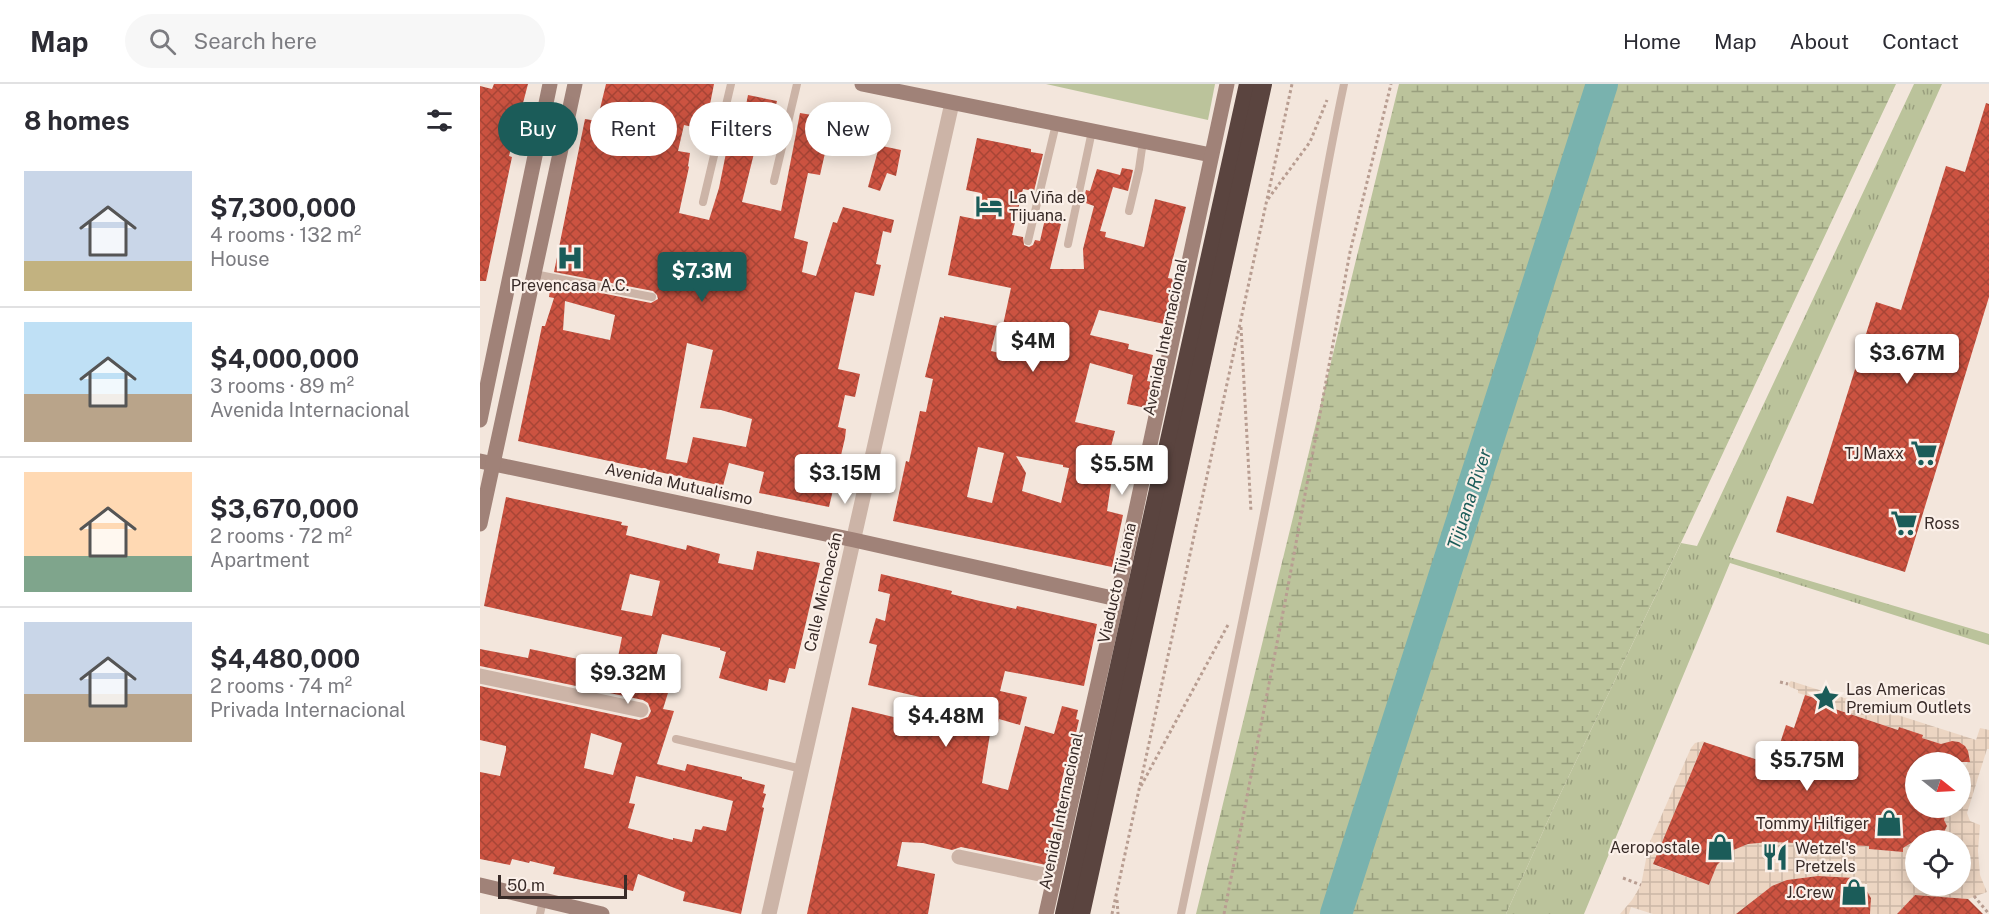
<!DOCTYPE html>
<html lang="en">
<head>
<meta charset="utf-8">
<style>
  body { margin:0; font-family:"Public Sans",sans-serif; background:#f7f7f7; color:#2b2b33; height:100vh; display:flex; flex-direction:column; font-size:22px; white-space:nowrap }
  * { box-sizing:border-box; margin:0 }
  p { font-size:20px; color:#7c7c81 }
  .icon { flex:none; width:33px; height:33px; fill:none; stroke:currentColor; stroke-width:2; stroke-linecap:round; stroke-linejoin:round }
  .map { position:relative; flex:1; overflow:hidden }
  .drawer { display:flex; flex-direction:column; background:#fff; width:480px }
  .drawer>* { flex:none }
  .guide { position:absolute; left:18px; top:18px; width:570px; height:54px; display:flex; gap:12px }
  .needle { width:39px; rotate:108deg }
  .controls { position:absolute; left:1425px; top:668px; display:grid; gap:12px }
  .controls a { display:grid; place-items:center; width:66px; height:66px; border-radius:50%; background:#fff; box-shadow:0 3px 15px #0003; font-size:30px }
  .scale { position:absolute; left:18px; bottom:15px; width:129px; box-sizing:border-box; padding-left:6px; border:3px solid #382b28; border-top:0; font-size:16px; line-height:21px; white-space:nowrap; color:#382b28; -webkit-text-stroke:4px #fbf0e9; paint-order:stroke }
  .price { position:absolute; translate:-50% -51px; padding:0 14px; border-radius:6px; background:#fff; color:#222; font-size:20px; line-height:39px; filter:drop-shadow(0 2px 3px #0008) }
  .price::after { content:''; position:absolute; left:50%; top:36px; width:18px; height:14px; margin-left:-9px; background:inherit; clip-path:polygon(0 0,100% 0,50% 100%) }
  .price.on { background:#1b5c59; color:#fff }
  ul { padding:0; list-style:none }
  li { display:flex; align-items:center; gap:18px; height:150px; padding:0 24px }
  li+li { border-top:2px solid #e1e1e2 }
  li span { display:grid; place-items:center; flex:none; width:168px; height:120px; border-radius:0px; color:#555 }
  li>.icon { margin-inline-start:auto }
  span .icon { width:72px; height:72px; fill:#fffc; stroke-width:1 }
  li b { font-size:26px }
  h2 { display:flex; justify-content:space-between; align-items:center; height:72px; padding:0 24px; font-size:26px }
  .chip { padding:0 21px; border-radius:27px; background:#fff; box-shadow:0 3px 15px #0003; font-size:21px; line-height:54px }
  .chip.on { background:#1b5c59; color:#fff }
  header { display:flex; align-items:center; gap:36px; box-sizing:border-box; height:84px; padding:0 30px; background:#fff; border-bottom:2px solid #e1e1e2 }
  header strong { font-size:28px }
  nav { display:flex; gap:33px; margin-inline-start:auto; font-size:21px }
  .search { width:420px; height:54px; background:#f7f7f7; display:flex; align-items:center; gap:15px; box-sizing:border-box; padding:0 21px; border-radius:33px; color:#7c7c81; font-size:22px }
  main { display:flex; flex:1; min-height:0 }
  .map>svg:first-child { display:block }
  .grass { fill:url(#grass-tufts) }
  .wetland { fill:url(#wetland-marsh) }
  .green { fill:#bbc39b }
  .plaza { fill:url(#plaza-grid) }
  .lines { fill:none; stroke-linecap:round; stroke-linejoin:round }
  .river { stroke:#79b2ae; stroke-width:32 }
  .building { fill:url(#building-cross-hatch); fill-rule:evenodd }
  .path { stroke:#b89d91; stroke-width:3; stroke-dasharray:3 3; stroke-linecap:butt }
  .lane { stroke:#ccb4a7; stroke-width:8 }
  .street { stroke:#ccb4a7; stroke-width:15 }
  .secondary { stroke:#a08278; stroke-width:15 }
  .highway { stroke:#5a443f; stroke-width:18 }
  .labels { text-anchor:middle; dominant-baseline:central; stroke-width:4.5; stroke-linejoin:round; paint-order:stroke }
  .poi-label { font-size:16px; fill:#382b28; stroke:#fbf0e9; text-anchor:start }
  .street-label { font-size:16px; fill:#382b28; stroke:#fbf0e9 }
  .water-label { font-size:18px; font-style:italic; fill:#1b5c59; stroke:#fbf0e9 }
</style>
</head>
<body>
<header>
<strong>Map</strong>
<div class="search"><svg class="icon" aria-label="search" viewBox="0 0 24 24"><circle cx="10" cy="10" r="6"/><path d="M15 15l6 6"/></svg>Search here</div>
<nav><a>Home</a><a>Map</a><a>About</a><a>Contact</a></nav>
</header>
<main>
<section class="drawer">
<h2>8 homes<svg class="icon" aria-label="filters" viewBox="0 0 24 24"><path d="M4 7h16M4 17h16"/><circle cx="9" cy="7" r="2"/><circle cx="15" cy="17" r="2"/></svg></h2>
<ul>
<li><span style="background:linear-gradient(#c9d6e8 75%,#c2b280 0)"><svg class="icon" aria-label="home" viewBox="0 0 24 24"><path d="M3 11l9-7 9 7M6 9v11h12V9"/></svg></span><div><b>$7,300,000</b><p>4 rooms · 132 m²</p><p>House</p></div></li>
<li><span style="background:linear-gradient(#bfe0f5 60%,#b9a48a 0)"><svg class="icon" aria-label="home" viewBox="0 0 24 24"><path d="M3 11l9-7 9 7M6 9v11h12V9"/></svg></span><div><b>$4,000,000</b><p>3 rooms · 89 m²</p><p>Avenida Internacional</p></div></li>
<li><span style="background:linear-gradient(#ffd9b3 70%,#7fa58c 0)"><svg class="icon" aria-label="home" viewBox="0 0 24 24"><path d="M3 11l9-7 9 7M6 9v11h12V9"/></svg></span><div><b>$3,670,000</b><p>2 rooms · 72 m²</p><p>Apartment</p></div></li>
<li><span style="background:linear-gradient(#c9d6e8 60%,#b9a48a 0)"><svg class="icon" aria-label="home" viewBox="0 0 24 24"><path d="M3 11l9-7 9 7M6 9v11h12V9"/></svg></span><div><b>$4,480,000</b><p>2 rooms · 74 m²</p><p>Privada Internacional</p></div></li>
</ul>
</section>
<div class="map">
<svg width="1509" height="830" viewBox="0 0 1509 830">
  <defs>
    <pattern id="grass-tufts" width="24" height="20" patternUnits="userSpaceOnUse" patternTransform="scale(1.5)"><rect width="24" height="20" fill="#bbc39b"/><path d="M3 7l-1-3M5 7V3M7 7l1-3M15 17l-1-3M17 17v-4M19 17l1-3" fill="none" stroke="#999f7e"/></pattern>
    <pattern id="wetland-marsh" width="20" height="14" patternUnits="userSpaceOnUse" patternTransform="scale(1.5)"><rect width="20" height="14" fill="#bbc39b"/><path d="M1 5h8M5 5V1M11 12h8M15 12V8" fill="none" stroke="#999f7e"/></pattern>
    <pattern id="plaza-grid" width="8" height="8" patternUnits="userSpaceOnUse" patternTransform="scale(1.5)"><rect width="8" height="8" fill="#ecd5c2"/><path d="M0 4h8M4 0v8" fill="none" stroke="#cbb7a7"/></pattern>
    <pattern id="building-cross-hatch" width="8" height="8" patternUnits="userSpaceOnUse" patternTransform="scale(1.5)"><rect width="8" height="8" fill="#cc5341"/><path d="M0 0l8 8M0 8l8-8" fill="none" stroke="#a74536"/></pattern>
  </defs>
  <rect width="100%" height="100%" fill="#f3e6dc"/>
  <polygon class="grass" points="1434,0 1462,0 1249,473 1506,549 1509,550 1509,561 1250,479 1104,830 1026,830 1074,723 1201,459 1217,462"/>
  <polygon class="wetland" points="919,0 1416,0 1198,465 1074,723 1026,830 716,830"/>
  <polygon class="green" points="566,0 735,0 728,36"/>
  <polygon class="plaza" points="1311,597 1496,656 1500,644 1509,646 1509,665 1507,665 1487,729 1490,737 1500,741 1498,767 1500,791 1507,808 1488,815 1435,811 1417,830 1390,830 1391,814 1385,804 1375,794 1338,792 1307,796 1258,830 1173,830 1151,823 1149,830 1140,830 1152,816 1161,801 1169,760 1211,664 1215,659 1224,657 1174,781 1229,801 1237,781 1251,767 1268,760 1289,758 1389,762 1389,765 1423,768 1423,764 1435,757 1436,801 1480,801 1480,756 1438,756 1454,748 1458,751 1464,748 1467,742 1464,736 1468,723 1480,723 1481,687 1487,680 1489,674 1485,662 1479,658 1472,657 1461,660 1442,654 1443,651 1419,643 1418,646 1346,622 1347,618 1318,609 1318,606 1310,603 1308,600"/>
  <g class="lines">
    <polyline class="river" points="856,830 1122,0"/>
  </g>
  <g class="building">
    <polygon points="14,0 48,0 29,72 32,73 6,197 0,197 0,2 12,5"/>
    <path d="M126,0H234L225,46L204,41L198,67L210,69L208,82L209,83L199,129L229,136L239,104L252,39L262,41L268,11L297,17L288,55L278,53L262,118L301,127L320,29L338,32L337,38L369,43L371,33L389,36L390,31L409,36L402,62L421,66L416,92L407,89L400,107L388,103L399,63L352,55L350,63H348L347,70L345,69L340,91L328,89L314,154L328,158L322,188L336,192L353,138L357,139L363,123L414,136L411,149L403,147L396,180L401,181L394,212L375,208L358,285L380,290L375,313L365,311L358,343L366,345L365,354L349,423L279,409L284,388L249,379L243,402L38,357L62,242H65L74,214L69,213L71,199L171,219L178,215L177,211L173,207L74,188L105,35L117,37ZM85,217L135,231L130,256L83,246ZM207,259L233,266L220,324L241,326L272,335L266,363L213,353L207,379L186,375Z"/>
    <polygon points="1506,19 1509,20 1509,213 1425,488 1296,448 1307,412 1333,420 1396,218 1421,226 1466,82 1485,88"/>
    <path d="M497,54L551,65V68L563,70L554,107L543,105L532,151L543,153L544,161L549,163L553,161L555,156L560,157L565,135L581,140L570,185H604L603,165L614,122L603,118L606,106L610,107L617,85L640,91L642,84L653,86L648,107L633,103L620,147L626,148L625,153L664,163L675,115L706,123L688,194L694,195L684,240L619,226L610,251L649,260L648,265L673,271L667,297L672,298L666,324L647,320L653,291L610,279L595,338L635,347L624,390L632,393L627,427L643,431L632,483L413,437L426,377L429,378L440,327L446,328L453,295L445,293L460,233L464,234V232L517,242L511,267L544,275L550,247L523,241L531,204L468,191L480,132L495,135L501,109L486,106ZM498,363L524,369L512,419L487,413ZM536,372L583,381V383L589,384L581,419L542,407L546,389Z"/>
    <path d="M26,413L142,438L141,441L148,442L146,451L206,466L207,461L240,470L238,479L273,486L277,467L340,479L315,585L309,584L305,599L289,595L287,607L239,594L246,568L240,566V564L182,550L175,577L196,583L183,625L194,627L177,680L205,687L207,680L262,693V695L285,701L283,709L286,710L282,723L284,724L261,830L203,817L205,808L158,790L153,807L73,790L75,783L50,777L49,779L32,775L30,781L0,775V688L20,692L26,666V662L0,656V602L159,636L168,633L171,627L168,619L163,616L0,582V565L48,574L50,565L136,583L142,553L4,522ZM150,490L180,497L172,532L141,526ZM111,649L142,659L133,691L104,684ZM156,692L253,717L246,747L223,742L221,746L215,745L212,758L193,754V756L148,744L155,720L149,719Z"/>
    <polygon points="401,490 472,507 471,510 500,517 536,525 537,522 617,540 604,602 525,587 520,607 547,613 540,641 519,635 515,651 510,650 502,699 528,706 545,642 574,650 582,622 598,626 596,635 599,636 589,679 586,679 580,704 583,705 576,729 566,781 481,763 472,766 443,759 422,758 417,782 455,790 448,830 327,830 372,623 459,644 466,619 388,601 397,561 389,559 396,534 405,537 410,510 398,507"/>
    <polygon points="1325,611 1347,618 1346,622 1418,646 1419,643 1443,651 1442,654 1461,660 1472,657 1479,658 1485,662 1488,667 1490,678 1436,678 1436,723 1468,723 1464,736 1467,742 1464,748 1458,751 1454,748 1436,756 1423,764 1423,768 1389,765 1389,762 1289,758 1268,760 1251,767 1237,781 1229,801 1173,780 1224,658 1293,681 1306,641 1314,644"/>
    <polygon points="1338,792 1375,794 1385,804 1391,814 1390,830 1256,830 1292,802 1307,796"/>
    <polygon points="1435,811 1488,815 1503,830 1417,830"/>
  </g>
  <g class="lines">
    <g class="path">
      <polyline points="788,115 830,58 847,16"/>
      <polyline points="761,243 771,428"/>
      <polyline points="1300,598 1308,600"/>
      <polyline points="661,702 749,539"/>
      <polyline points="1143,794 1161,801"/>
      <polyline points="1494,812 1509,830"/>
      <polyline points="637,816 638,830"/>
      <polyline points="632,830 812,0"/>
      <polyline points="744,830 806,513 870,168 911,0"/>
    </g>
    <g class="lane">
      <polyline points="294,97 317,0"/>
      <polyline points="223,118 251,0"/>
      <polyline points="649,127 659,85 663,57"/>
      <polyline points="548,157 576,40"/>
      <polyline points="588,160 612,47"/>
      <polyline points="54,190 172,213"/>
      <polyline points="196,655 322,685"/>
      <polyline points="60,830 63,816"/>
      <path d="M701,830C739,648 779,465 812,282C829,188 844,94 864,0"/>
    </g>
    <g class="street">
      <polyline points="0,592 161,626"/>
      <polyline points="479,773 574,793"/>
      <polyline points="289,830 472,19"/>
    </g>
    <g class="secondary">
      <polyline points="382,0 731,71"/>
      <polyline points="0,336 70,0"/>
      <polyline points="0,377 374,456 637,515"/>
      <polyline points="0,440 95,0"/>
      <polyline points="0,801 122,830"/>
      <polyline points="566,830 637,515 747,0"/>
    </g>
    <g class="highway">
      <polyline points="584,830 768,0"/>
      <polyline points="601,830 783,0"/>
    </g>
  </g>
  <defs>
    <symbol id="hotel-bare" viewBox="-9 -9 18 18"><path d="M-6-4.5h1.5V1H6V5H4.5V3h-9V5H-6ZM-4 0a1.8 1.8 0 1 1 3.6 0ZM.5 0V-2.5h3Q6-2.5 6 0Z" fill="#1b5c59" stroke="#fbf0e9" stroke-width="2.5" paint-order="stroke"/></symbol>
    <symbol id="hospital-bare" viewBox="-9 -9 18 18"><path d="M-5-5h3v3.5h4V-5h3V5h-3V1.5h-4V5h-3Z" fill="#1b5c59" stroke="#fbf0e9" stroke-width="2.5" paint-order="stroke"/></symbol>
    <symbol id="supermarket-bare" viewBox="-9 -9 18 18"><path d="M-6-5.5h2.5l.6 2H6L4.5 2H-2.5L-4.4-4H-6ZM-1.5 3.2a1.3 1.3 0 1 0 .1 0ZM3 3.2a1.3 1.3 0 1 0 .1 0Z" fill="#1b5c59" stroke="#fbf0e9" stroke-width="2.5" paint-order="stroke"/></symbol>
    <symbol id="sight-bare" viewBox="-9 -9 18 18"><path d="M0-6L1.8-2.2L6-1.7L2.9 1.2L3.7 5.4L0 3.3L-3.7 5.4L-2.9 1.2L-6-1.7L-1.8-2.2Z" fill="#1b5c59" stroke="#fbf0e9" stroke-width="2.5" paint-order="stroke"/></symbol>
    <symbol id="shop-bare" viewBox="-9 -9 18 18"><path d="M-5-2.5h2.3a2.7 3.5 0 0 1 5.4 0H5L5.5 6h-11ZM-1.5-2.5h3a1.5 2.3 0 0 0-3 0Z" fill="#1b5c59" stroke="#fbf0e9" stroke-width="2.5" paint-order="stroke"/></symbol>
    <symbol id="restaurant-bare" viewBox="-9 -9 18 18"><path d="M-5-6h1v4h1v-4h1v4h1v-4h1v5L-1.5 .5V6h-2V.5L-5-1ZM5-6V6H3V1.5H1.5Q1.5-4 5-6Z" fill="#1b5c59" stroke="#fbf0e9" stroke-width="2.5" paint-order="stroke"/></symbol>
  </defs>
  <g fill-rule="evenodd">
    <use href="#hotel-bare" x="490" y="103" width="38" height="38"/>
    <use href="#hospital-bare" x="71" y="155" width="38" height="38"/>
    <use href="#supermarket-bare" x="1425" y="350" width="38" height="38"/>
    <use href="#supermarket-bare" x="1405" y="420" width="38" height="38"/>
    <use href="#sight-bare" x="1327" y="595" width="38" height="38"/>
    <use href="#shop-bare" x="1390" y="720" width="38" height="38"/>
    <use href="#shop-bare" x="1221" y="744" width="38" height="38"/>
    <use href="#restaurant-bare" x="1276" y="754" width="38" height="38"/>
    <use href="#shop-bare" x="1355" y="789" width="38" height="38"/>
  </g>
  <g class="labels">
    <g class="poi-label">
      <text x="529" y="113">La Viña de<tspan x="529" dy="18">Tijuana.</tspan></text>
      <text x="90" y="201" text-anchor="middle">Prevencasa A.C.</text>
      <text x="1424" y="369" text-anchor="end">TJ Maxx</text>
      <text x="1444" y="439">Ross</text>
      <text x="1366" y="605">Las Americas<tspan x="1366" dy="18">Premium Outlets</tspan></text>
      <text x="1389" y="739" text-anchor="end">Tommy Hilfiger</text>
      <text x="1220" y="763" text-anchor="end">Aeropostale</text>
      <text x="1315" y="764">Wetzel's<tspan x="1315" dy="18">Pretzels</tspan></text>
      <text x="1354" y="808" text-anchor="end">J.Crew</text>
    </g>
    <g class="street-label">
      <text transform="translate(685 253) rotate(-78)">Avenida Internacional</text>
      <text transform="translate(199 400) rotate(12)">Avenida Mutualismo</text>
      <text transform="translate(637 499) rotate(-77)">Viaducto Tijuana</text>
      <text transform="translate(343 508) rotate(-77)">Calle Michoacán</text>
      <text transform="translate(581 727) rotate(-78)">Avenida Internacional</text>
    </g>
    <g class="water-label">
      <text transform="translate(989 415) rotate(-72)">Tijuana River</text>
    </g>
  </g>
</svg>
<div class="controls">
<a><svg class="needle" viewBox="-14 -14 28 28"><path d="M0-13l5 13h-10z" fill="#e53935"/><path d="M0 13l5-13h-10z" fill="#7c7c81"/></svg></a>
<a><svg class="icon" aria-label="locate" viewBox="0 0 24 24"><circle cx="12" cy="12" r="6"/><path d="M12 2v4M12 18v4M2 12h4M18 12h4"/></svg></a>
</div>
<div class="scale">50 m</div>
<b class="price on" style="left:222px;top:219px">$7.3M</b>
<b class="price" style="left:553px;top:289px">$4M</b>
<b class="price" style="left:1427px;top:301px">$3.67M</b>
<b class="price" style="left:642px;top:412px">$5.5M</b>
<b class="price" style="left:365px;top:421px">$3.15M</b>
<b class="price" style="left:148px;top:621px">$9.32M</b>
<b class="price" style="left:466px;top:664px">$4.48M</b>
<b class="price" style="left:1327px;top:708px">$5.75M</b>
<div class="guide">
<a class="chip on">Buy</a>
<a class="chip">Rent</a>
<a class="chip">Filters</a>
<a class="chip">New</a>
</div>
</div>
</main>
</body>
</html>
